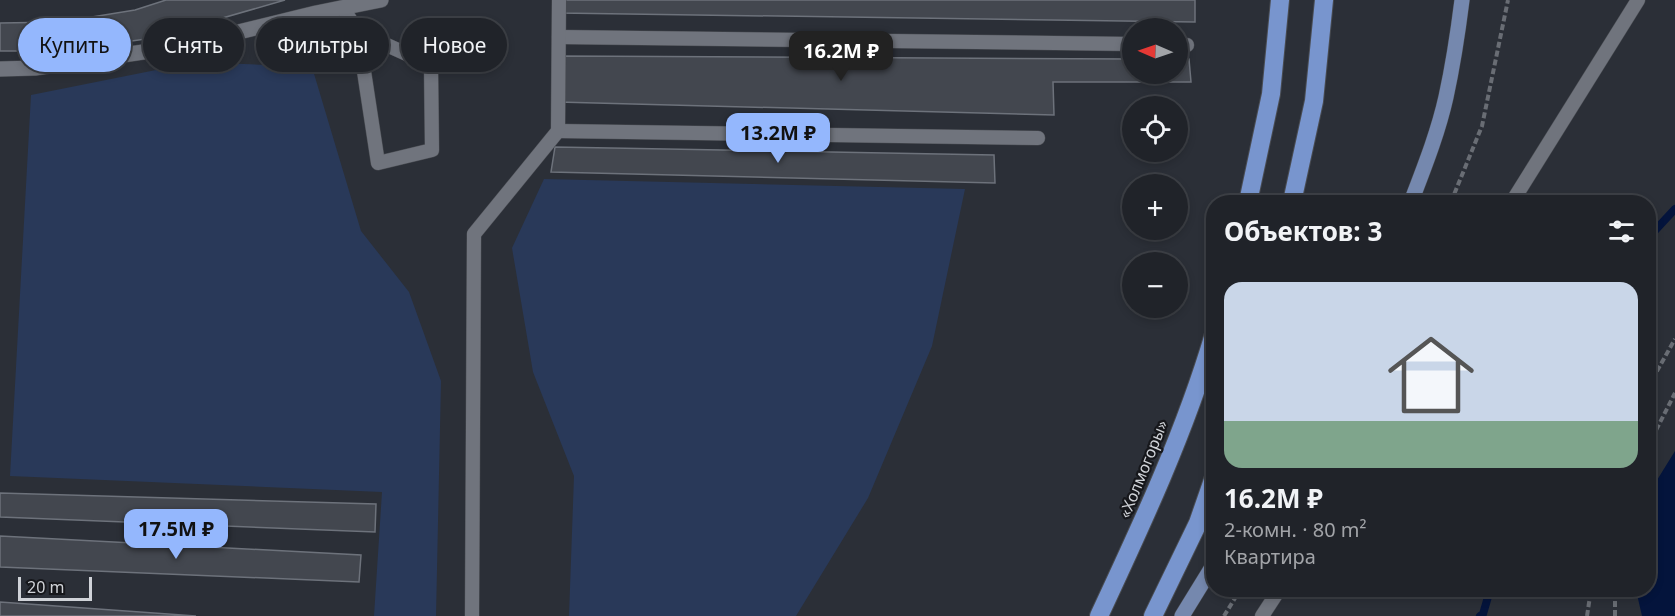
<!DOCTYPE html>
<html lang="ru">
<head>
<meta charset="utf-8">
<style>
  body { margin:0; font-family:"Noto Sans",sans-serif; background:#2d2f35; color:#f1f3f6; height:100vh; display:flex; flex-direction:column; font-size:22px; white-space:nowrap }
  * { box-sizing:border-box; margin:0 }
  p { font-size:20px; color:#a2a4a8 }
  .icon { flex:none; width:33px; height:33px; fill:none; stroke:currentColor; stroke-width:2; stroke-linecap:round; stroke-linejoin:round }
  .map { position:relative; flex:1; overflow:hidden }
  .sheet { position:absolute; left:1206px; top:195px; width:450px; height:402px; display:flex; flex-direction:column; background:#202329; border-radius:24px; box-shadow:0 3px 9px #0003,0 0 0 2px #3d4046 }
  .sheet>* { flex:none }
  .guide { position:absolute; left:18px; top:18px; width:570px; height:54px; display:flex; gap:12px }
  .needle { width:39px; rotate:272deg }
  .controls { position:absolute; left:1122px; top:18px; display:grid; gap:12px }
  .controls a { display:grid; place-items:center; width:66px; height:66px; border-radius:50%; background:#202329; box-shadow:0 3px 9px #0003,0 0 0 2px #3d4046; font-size:30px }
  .scale { position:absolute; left:18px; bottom:15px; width:74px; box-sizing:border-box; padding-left:6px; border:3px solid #d0d3d8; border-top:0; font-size:16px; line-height:21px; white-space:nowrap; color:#d0d3d8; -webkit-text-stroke:4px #16171b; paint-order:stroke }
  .price { position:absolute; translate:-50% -51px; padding:0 14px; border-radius:12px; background:#94b7fd; color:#111; font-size:20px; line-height:39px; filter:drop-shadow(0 2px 3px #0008) }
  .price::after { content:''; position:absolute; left:50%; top:36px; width:18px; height:14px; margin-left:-9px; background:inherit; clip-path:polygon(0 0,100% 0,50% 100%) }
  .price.on { background:#222; color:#fff }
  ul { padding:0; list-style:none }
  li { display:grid; align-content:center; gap:12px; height:318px; padding:0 18px }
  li+li { border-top:2px solid #3d4046 }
  li span { display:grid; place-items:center; height:186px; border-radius:18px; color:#555 }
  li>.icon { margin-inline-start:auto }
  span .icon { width:108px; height:108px; fill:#fffc; stroke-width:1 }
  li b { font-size:26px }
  h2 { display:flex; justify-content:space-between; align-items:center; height:72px; padding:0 18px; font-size:26px }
  .pill { padding:0 21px; border-radius:27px; background:#202329; box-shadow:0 3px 9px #0003,0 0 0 2px #3d4046; font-size:21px; line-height:54px }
  .pill.on { background:#94b7fd; color:#111 }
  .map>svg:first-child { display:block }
  .green { fill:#293959 }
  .water { fill:#04143c }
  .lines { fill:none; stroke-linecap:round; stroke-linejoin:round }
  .stream { stroke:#04143c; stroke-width:8 }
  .building { fill:#43474f; stroke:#6d727b; stroke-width:1.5 }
  .lane-casing { stroke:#494c52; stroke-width:15 }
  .street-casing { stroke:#494c52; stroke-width:16 }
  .primary-casing { stroke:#494c52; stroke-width:16 }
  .highway-casing { stroke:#494c52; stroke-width:20 }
  .path { stroke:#696d74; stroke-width:4; stroke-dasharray:6 3; stroke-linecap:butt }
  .lane { stroke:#70747d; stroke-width:14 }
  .street { stroke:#70747d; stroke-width:15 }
  .primary { stroke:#7588ae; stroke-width:15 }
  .highway { stroke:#7895ce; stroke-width:18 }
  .labels { text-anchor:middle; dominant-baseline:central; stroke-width:4.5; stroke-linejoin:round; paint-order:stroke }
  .street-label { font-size:16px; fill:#d0d3d8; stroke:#16171b }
</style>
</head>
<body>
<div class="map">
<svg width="1675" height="616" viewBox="0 0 1675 616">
  <rect width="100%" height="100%" fill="#2b2f37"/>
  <g class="green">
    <polygon points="196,62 312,67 361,231 409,292 441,381 436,616 374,616 382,492 10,476 31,95"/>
    <polygon points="544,179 965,189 932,346 868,498 796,616 569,616 574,476 533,372 512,248"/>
  </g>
  <polygon class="water" points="1675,451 1675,616 1642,616 1636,590 1648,590 1649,493"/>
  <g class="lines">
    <g class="stream">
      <polyline points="1648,238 1675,209"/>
      <polyline points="1480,616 1483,614 1490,590"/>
    </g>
  </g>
  <g class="building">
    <polygon points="166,0 285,0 153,38 60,51 0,51 0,23 61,22 135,10"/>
    <polygon points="559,0 1195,0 1195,22 559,13"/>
    <polygon points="558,56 1132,59 1132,74 1178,74 1178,59 1189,59 1191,82 1053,82 1054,115 558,102"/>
    <polygon points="555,147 994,155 995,183 551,172"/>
    <polygon points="0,493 376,504 375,532 0,517"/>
    <polygon points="0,536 361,555 359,582 0,567"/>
    <polygon points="0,602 196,616 0,616"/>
  </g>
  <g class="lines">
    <defs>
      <g id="lane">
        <polyline points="343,8 358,32 431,65 432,150 378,163 358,32"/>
        <polyline points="559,37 1132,44"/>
        <polyline points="1178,45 1187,45"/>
        <polyline points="558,131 1038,138"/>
        <polyline points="1512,202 1638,0"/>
        <polyline points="472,616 474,234 558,131 559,0"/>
        <polyline points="1262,616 1279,590"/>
      </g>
      <polyline id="street" points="0,69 35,68 177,47 316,13 381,0"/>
      <g id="primary">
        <path d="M1411,202C1424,168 1438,133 1446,97C1453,65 1458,32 1462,0"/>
        <polyline points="1182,616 1214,564"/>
      </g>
      <g id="highway">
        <polyline points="1248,202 1271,94 1280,0"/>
        <polyline points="1292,202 1314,101 1324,0"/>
        <path d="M1099,616C1142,524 1185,432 1214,334"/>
        <polyline points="1153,616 1198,523 1214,477"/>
      </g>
    </defs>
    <use href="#lane" class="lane-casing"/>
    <use href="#street" class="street-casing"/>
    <use href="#primary" class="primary-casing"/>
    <use href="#highway" class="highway-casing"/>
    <g class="path">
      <polyline points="1451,202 1482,126 1508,0"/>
      <polyline points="1648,387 1675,339"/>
      <polyline points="1648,446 1675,393"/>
      <polyline points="1224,616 1240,590"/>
      <polyline points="1587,616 1591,590"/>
      <polyline points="1615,616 1615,590"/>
    </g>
    <use href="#lane" class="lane"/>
    <use href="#street" class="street"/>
    <use href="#primary" class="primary"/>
    <use href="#highway" class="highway"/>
  </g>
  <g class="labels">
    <g class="street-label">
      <text transform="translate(1143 469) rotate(-68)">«Холмогоры»</text>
    </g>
  </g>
</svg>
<div class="controls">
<a><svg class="needle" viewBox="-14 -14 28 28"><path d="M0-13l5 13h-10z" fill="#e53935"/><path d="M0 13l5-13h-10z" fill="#a2a4a8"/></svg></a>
<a><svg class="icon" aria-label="locate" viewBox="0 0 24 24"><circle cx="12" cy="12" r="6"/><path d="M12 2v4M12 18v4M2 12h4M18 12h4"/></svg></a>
<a>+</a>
<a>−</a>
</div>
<div class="scale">20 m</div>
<b class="price on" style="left:841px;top:82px">16.2M ₽</b>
<b class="price" style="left:778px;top:164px">13.2M ₽</b>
<b class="price" style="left:176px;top:560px">17.5M ₽</b>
<div class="guide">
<a class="pill on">Купить</a>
<a class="pill">Снять</a>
<a class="pill">Фильтры</a>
<a class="pill">Новое</a>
</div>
<section class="sheet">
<h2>Объектов: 3<svg class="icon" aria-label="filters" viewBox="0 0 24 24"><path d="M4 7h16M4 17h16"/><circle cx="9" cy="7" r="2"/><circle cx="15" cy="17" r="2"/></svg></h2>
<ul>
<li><span style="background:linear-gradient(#c9d6e8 75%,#7fa58c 0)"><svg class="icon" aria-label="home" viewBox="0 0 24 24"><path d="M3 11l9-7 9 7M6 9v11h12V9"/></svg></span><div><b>16.2M ₽</b><p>2-комн. · 80 m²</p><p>Квартира</p></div></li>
</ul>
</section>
</div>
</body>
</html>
